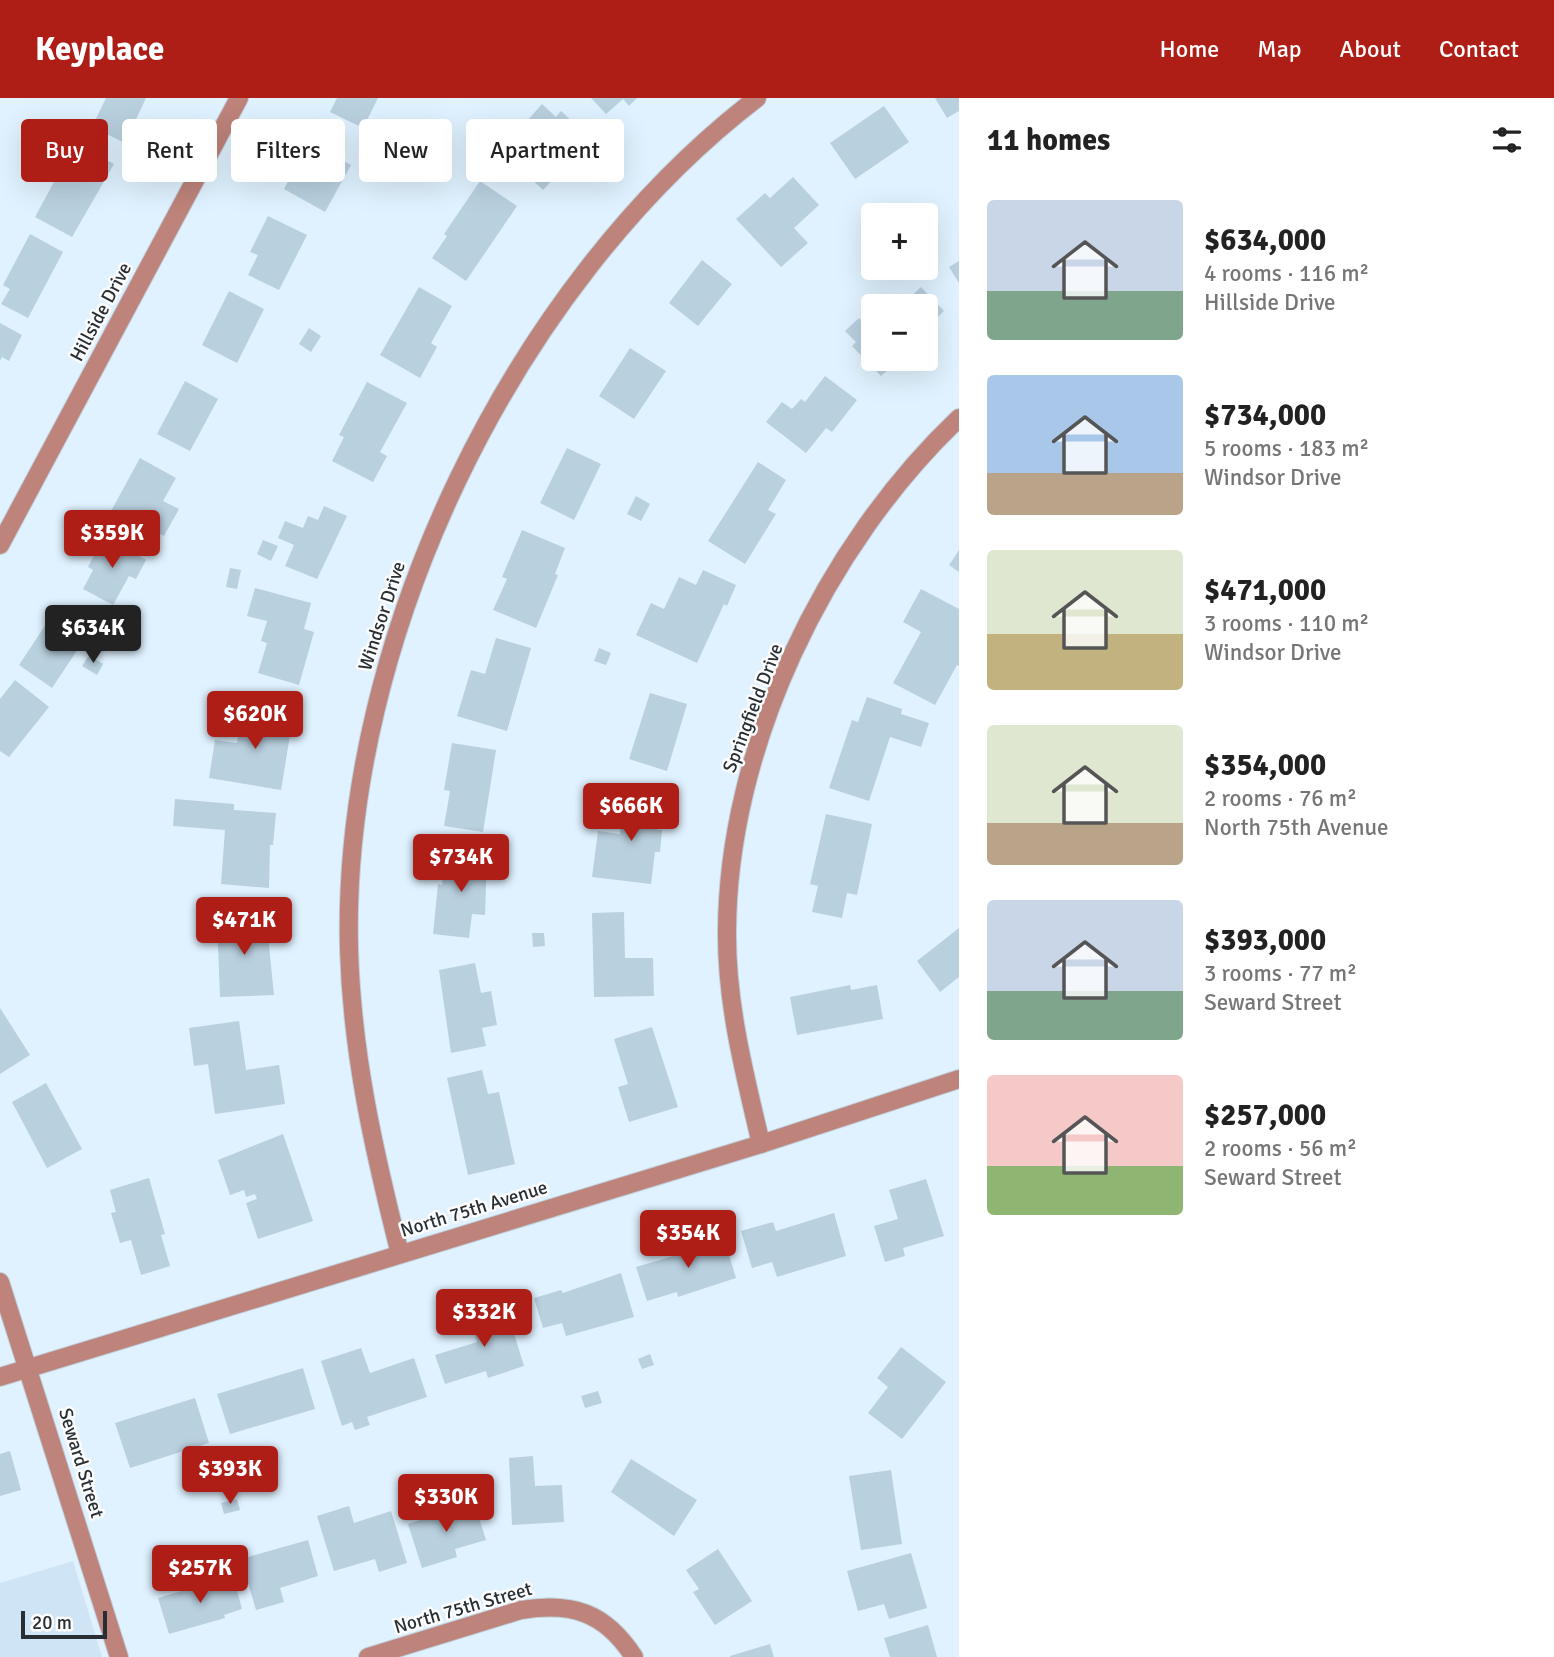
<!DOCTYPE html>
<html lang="en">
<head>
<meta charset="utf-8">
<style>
  body { margin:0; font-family:Signika,sans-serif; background:#f2f2f2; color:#222; height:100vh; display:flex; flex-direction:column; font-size:26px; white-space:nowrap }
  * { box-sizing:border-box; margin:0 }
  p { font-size:23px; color:#767676 }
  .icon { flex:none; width:38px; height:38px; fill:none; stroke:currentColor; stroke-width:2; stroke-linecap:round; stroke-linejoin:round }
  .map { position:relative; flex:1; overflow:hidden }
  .details { display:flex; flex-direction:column; background:#fff; width:595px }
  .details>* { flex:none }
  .top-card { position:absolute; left:21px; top:21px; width:665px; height:63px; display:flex; gap:14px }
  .controls { position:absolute; left:861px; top:105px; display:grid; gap:14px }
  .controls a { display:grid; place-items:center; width:77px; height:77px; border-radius:7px; background:#fff; box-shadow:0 7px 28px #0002; font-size:35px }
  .scale { position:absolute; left:21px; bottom:18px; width:86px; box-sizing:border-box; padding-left:7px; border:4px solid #272f35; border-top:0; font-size:19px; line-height:24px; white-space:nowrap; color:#272f35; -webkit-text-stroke:5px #fcfcfc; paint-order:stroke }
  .price { position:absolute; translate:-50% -60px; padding:0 16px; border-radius:7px; background:#ae1e17; color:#fff; font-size:23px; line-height:46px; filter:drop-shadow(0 2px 4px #0008) }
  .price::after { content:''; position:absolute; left:50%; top:42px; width:21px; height:16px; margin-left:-10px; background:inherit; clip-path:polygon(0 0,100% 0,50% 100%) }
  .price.current { background:#222; color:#fff }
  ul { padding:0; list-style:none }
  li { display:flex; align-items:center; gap:21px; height:175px; padding:0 28px }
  li span { display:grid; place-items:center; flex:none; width:196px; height:140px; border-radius:7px; color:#555 }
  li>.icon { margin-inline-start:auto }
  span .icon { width:84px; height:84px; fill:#fffc; stroke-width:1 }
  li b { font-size:30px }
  h2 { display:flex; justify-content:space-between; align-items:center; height:84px; padding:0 28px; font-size:30px }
  .pill { padding:0 24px; border-radius:7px; background:#fff; box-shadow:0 7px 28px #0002; font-size:24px; line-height:63px }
  .pill.current { background:#ae1e17; color:#fff }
  header { display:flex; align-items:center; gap:42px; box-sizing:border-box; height:98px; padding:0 35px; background:#ae1e17; color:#fff }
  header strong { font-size:33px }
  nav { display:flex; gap:38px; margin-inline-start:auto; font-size:24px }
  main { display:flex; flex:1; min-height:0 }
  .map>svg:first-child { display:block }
  .built { fill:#cfe5f6 }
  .building { fill:#b9d0df }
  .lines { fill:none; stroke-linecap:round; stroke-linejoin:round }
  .minor-casing { stroke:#bfcfdb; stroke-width:20 }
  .minor { stroke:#be837a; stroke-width:18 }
  .labels { text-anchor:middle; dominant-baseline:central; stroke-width:5; stroke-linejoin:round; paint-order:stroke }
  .street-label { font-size:19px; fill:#272f35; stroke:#fcfcfc }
</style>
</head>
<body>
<header>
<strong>Keyplace</strong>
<nav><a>Home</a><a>Map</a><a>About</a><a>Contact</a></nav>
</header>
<main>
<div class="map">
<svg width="959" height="1559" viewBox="0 0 959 1559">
  <rect width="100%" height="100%" fill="#e0f2ff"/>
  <polygon class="built" points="73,1463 102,1559 0,1559 0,1485"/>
  <g class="building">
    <polygon points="106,0 146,0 125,45 92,29"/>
    <polygon points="337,0 378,0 363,30 330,14"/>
    <polygon points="591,0 637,0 629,8 623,1 606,16"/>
    <polygon points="935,0 959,0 959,13 947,20"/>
    <polygon points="542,6 556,19 561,13 591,41 543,92 514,65 534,44 520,31"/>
    <polygon points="884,8 909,44 855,81 830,45"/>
    <polygon points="75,45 114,66 72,139 35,119"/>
    <polygon points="316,47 351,67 325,114 284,91 293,74 299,77"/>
    <polygon points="793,79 819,107 794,130 808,145 781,169 736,121 765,95 770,100"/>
    <polygon points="480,83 517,108 466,183 432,160 447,138 444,136"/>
    <polygon points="268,118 307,137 279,192 248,177 258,157 250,154"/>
    <polygon points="30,136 63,154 28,220 1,206 10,191 3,187"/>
    <polygon points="702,162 732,186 698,228 669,205"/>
    <polygon points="959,163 959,185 949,169"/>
    <polygon points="419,189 452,208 431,245 437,249 420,280 380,257"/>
    <polygon points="921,189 944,213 928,229 930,232 926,236 926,208 894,208 900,202 903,206"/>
    <polygon points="229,193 264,211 237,265 202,247"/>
    <polygon points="859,220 870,231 873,227 873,261 900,261 881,278 852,248 856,244 845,233"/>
    <polygon points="0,225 22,237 9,263 2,259 0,263"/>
    <polygon points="309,230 321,238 311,254 299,246"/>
    <polygon points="630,250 666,273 634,321 599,298"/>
    <polygon points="825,278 857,302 832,334 826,330 806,355 766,324 782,304 792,311 801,301 805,304"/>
    <polygon points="185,283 218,301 190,353 157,336"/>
    <polygon points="367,284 407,305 380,354 387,358 373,384 332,363 344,339 339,337"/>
    <polygon points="567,350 601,366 574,422 540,405"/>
    <polygon points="140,360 176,380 163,403 179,411 164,438 146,428 143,433 110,415"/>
    <polygon points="758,364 786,382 768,412 776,416 745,466 708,443"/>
    <polygon points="636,398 650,406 641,423 627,416"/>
    <polygon points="324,408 347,418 317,481 285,468 294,447 278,440 285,423 303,430 308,418 318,422"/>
    <polygon points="522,432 565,450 555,476 558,477 536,530 493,512 507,481 502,479"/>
    <polygon points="104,439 146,462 136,481 129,478 113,507 83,491 93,472 88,469"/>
    <polygon points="263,442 278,448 271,463 257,456"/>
    <polygon points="959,452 959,474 949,467"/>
    <polygon points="230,470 241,472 237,491 226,489"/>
    <polygon points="703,472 736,487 727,508 724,506 697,565 636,537 651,505 664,511 679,479 696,487"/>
    <polygon points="255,490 311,505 304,531 314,534 299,587 258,575 267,545 261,543 267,523 247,518"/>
    <polygon points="921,491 959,511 959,568 957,567 935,607 893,585 921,534 903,524"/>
    <polygon points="54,514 88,536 52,590 19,567"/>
    <polygon points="496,540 531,550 507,633 457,618 471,572 485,576"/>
    <polygon points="599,550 611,555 606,567 594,563"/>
    <polygon points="89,557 103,566 97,577 82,568"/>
    <polygon points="15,582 49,609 9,659 0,653 0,601"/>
    <polygon points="650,595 687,606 667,673 629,661"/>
    <polygon points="867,599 902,611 901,616 929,625 921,649 890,639 869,703 829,690 852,622 858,624"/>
    <polygon points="250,604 284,610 280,629 291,631 281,692 209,680 215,642 237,645 240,626 246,627"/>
    <polygon points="452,645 496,652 483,734 444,728 450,693 444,692"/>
    <polygon points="625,695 661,700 657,732 662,732 660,754 655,754 651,786 592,779 598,733 620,736"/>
    <polygon points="175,701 234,706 234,712 276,715 273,747 270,747 269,790 221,786 225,732 173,728"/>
    <polygon points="826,716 872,726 857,797 847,795 842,820 812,814 818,788 810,786"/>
    <polygon points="445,753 487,757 485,817 472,816 469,840 433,836 438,786 442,787"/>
    <polygon points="624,814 625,860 653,860 654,898 594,899 592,815"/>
    <polygon points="266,818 274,897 220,899 217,821"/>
    <polygon points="959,830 959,879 940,894 917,863"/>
    <polygon points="532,835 544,835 545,848 533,849"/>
    <polygon points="475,865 481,895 491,893 497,927 482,930 486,948 451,955 439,872"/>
    <polygon points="850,887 851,892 877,887 883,921 797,937 790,899"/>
    <polygon points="0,910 30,957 0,976"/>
    <polygon points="239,923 246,972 279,967 285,1006 215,1016 208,966 194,968 189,930"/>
    <polygon points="652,929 678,1009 629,1024 618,989 628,986 614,941"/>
    <polygon points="482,972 488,996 499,994 515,1066 468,1077 447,980"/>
    <polygon points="46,985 82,1051 47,1070 12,1004"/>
    <polygon points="283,1036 313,1123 258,1141 246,1105 257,1101 255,1096 246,1099 244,1092 230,1097 218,1062"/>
    <polygon points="149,1080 165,1136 161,1137 170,1168 141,1177 131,1142 120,1145 111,1115 116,1114 110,1092"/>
    <polygon points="926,1081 944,1138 903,1150 905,1158 885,1164 874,1128 898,1121 889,1092"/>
    <polygon points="834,1115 846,1158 777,1179 772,1164 752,1170 741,1133 773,1124 776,1133"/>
    <polygon points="724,1140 736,1180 678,1199 677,1194 647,1203 636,1169 680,1156 678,1147 694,1142 696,1149"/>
    <polygon points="621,1175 634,1219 566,1238 562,1225 543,1230 534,1200 561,1192 563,1195"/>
    <polygon points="505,1206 524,1268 488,1280 486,1273 445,1286 435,1257 477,1244 469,1217"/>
    <polygon points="901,1249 946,1284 902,1341 868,1315 888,1289 877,1280"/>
    <polygon points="361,1250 370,1275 414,1260 427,1299 367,1319 370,1327 355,1332 352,1324 342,1328 321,1263"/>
    <polygon points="650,1256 654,1267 642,1271 638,1261"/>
    <polygon points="303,1270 315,1311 230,1336 217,1296"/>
    <polygon points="598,1293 602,1305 585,1310 581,1298"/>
    <polygon points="195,1300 209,1345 130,1370 115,1325"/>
    <polygon points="10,1353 21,1392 0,1398 0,1356"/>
    <polygon points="533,1358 535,1388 562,1387 564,1424 512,1427 509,1360"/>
    <polygon points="631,1361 697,1402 674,1438 611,1394"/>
    <polygon points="891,1372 902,1446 861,1452 849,1378"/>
    <polygon points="237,1401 240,1412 224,1416 221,1405"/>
    <polygon points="474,1404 486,1442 455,1451 457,1459 422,1470 408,1426"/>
    <polygon points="349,1408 354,1425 391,1413 407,1465 379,1474 375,1461 334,1473 317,1418"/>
    <polygon points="308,1442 318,1478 280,1490 284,1504 256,1512 241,1461"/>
    <polygon points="718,1451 752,1503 715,1527 693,1494 699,1491 686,1472"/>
    <polygon points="911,1455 927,1510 889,1521 884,1506 858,1513 847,1473"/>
    <polygon points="233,1478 242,1511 224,1517 225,1520 169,1536 158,1500"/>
    <polygon points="928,1527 937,1559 890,1559 884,1540"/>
    <polygon points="770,1546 774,1559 730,1559 730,1558"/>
  </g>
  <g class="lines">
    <defs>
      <g id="minor">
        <polyline points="0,447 239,0"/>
        <path d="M761,1046C745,977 727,909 727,838C726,651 825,447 959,320"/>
        <path d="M400,1156C374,1053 352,957 349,851C341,543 513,187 757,0"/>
        <polyline points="0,1184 119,1559"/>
        <polyline points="0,1279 761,1046 959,981"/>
        <path d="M368,1559L521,1512C572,1504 605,1514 634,1559"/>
      </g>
    </defs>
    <use href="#minor" class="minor-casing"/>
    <use href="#minor" class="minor"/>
  </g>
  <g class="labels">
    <g class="street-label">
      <text transform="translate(101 214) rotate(-62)">Hillside Drive</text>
      <text transform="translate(382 518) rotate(-72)">Windsor Drive</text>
      <text transform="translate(753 610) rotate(-69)">Springfield Drive</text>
      <text transform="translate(474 1111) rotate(-17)">North 75th Avenue</text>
      <text transform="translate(81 1365) rotate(73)">Seward Street</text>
      <text transform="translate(463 1510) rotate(-16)">North 75th Street</text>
    </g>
  </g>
</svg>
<div class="controls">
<a>+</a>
<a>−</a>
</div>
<div class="scale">20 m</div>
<b class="price" style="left:112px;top:472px">$359K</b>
<b class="price current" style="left:93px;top:567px">$634K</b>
<b class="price" style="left:255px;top:653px">$620K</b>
<b class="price" style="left:631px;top:745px">$666K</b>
<b class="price" style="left:461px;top:796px">$734K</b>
<b class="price" style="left:244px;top:859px">$471K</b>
<b class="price" style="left:688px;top:1172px">$354K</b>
<b class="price" style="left:484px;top:1251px">$332K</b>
<b class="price" style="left:230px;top:1408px">$393K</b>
<b class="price" style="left:446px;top:1436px">$330K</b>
<b class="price" style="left:200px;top:1507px">$257K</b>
<div class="top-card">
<a class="pill current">Buy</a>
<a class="pill">Rent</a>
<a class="pill">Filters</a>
<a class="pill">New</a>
<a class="pill">Apartment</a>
</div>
</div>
<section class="details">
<h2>11 homes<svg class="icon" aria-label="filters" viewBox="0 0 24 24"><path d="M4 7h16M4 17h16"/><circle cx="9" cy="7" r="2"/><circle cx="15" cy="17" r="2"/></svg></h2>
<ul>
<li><span style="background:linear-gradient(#c9d6e8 65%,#7fa58c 0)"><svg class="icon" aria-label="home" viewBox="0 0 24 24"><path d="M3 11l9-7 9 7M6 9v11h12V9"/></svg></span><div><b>$634,000</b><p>4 rooms · 116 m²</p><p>Hillside Drive</p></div></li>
<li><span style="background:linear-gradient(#a9c7e8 70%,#b9a48a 0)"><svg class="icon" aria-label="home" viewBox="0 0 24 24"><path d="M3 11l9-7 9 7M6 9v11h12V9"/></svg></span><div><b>$734,000</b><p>5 rooms · 183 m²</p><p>Windsor Drive</p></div></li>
<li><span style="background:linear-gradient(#dfe7d0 60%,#c2b280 0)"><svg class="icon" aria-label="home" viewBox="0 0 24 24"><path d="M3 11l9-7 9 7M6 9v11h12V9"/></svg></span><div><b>$471,000</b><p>3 rooms · 110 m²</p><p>Windsor Drive</p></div></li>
<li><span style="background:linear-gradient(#dfe7d0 70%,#b9a48a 0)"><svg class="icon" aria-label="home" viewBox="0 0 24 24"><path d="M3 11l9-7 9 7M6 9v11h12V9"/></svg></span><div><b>$354,000</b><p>2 rooms · 76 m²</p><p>North 75th Avenue</p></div></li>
<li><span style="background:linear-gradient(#c9d6e8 65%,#7fa58c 0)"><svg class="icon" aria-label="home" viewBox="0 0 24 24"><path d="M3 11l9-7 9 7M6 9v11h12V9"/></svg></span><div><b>$393,000</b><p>3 rooms · 77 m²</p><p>Seward Street</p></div></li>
<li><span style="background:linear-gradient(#f6c9c9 65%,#8fb573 0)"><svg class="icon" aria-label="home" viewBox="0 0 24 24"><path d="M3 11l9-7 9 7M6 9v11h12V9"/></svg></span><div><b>$257,000</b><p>2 rooms · 56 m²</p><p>Seward Street</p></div></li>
</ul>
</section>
</main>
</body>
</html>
